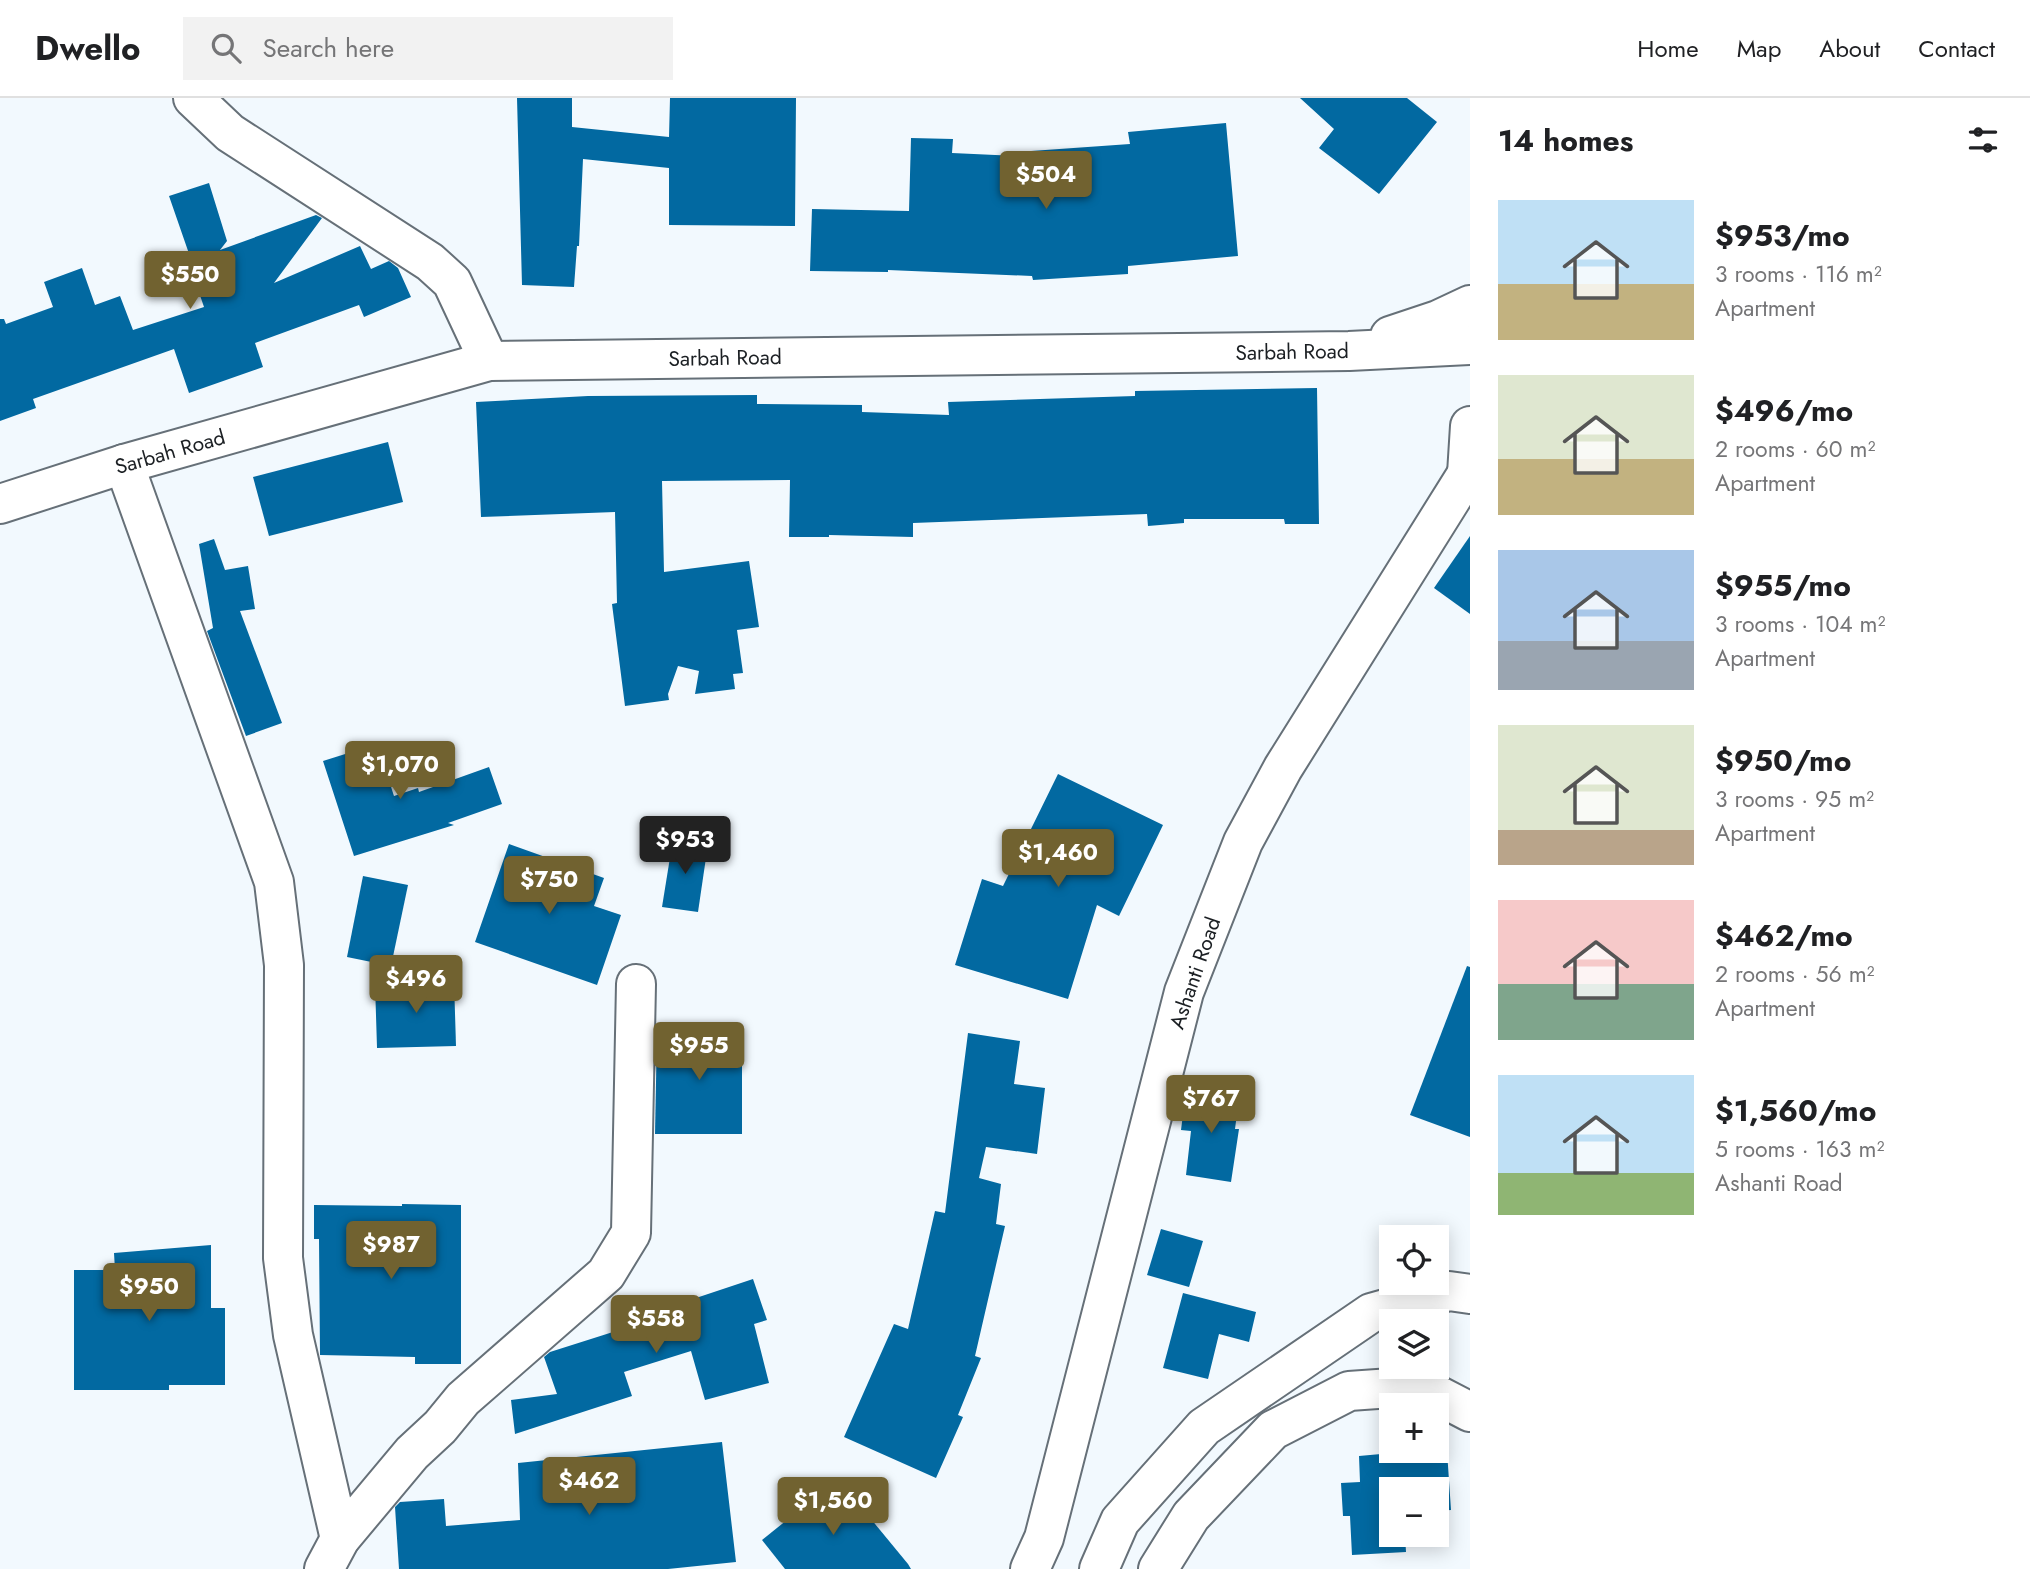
<!DOCTYPE html>
<html lang="en">
<head>
<meta charset="utf-8">
<style>
  body { margin:0; font-family:Jost,sans-serif; background:#f2f2f2; color:#202124; height:100vh; display:flex; flex-direction:column; font-size:26px; white-space:nowrap }
  * { box-sizing:border-box; margin:0 }
  p { font-size:23px; color:#757577 }
  .icon { flex:none; width:38px; height:38px; fill:none; stroke:currentColor; stroke-width:2; stroke-linecap:round; stroke-linejoin:round }
  .map { position:relative; flex:1; overflow:hidden }
  .drawer { display:flex; flex-direction:column; background:#fff; width:560px }
  .drawer>* { flex:none }
  .tools { position:absolute; left:1379px; top:1127px; display:grid; gap:14px }
  .tools a { display:grid; place-items:center; width:70px; height:70px; border-radius:0px; background:#fff; box-shadow:0 4px 18px #0003; font-size:35px }
  .price { position:absolute; translate:-50% -60px; padding:0 16px; border-radius:7px; background:#716230; color:#fff; font-size:23px; line-height:46px; filter:drop-shadow(0 2px 4px #0008) }
  .price::after { content:''; position:absolute; left:50%; top:42px; width:21px; height:16px; margin-left:-10px; background:inherit; clip-path:polygon(0 0,100% 0,50% 100%) }
  .price.selected { background:#222; color:#fff }
  ul { padding:0; list-style:none }
  li { display:flex; align-items:center; gap:21px; height:175px; padding:0 28px }
  li span { display:grid; place-items:center; flex:none; width:196px; height:140px; border-radius:0px; color:#555 }
  li>.icon { margin-inline-start:auto }
  span .icon { width:84px; height:84px; fill:#fffc; stroke-width:1 }
  li b { font-size:30px }
  h2 { display:flex; justify-content:space-between; align-items:center; height:84px; padding:0 28px; font-size:30px }
  header { display:flex; align-items:center; gap:42px; box-sizing:border-box; height:98px; padding:0 35px; background:#fff; border-bottom:2px solid #e0e0e0 }
  header strong { font-size:33px }
  nav { display:flex; gap:38px; margin-inline-start:auto; font-size:24px }
  .search { width:490px; height:63px; background:#f2f2f2; display:flex; align-items:center; gap:18px; box-sizing:border-box; padding:0 24px; border-radius:0px; color:#757577; font-size:26px }
  main { display:flex; flex:1; min-height:0 }
  .map>svg:first-child { display:block }
  .building { fill:#0269a1 }
  .lines { fill:none; stroke-linecap:round; stroke-linejoin:round }
  .minor-casing { stroke:#667078; stroke-width:42 }
  .minor { stroke:#fff; stroke-width:38 }
  .labels { text-anchor:middle; dominant-baseline:central; stroke-width:7; stroke-linejoin:round; paint-order:stroke }
  .street-label { font-size:21px; fill:#1b1f23; stroke:#fff }
</style>
</head>
<body>
<header>
<strong>Dwello</strong>
<div class="search"><svg class="icon" aria-label="search" viewBox="0 0 24 24"><circle cx="10" cy="10" r="6"/><path d="M15 15l6 6"/></svg>Search here</div>
<nav><a>Home</a><a>Map</a><a>About</a><a>Contact</a></nav>
</header>
<main>
<div class="map">
<svg width="1470" height="1471" viewBox="0 0 1470 1471">
  <rect width="100%" height="100%" fill="#f2f9fe"/>
  <g class="building">
    <polygon points="517,0 572,0 572,29 669,39 670,0 796,0 795,128 669,127 669,70 583,61 579,148 577,148 574,189 522,187"/>
    <polygon points="1300,0 1407,0 1437,24 1379,96 1319,50 1334,31"/>
    <polygon points="1226,25 1238,158 1128,168 1128,176 1033,182 1032,178 888,172 888,174 810,173 812,111 909,113 911,40 953,41 952,55 1017,58 1017,54 1130,46 1128,34"/>
    <polygon points="209,85 227,143 220,152 316,117 322,120 274,185 360,148 371,171 389,163 398,170 411,199 364,219 359,207 255,245 263,269 189,295 174,251 33,301 36,310 0,323 0,221 4,221 6,226 53,209 44,184 82,170 95,207 120,198 133,232 204,209 192,174 195,173 169,98"/>
    <polygon points="1317,290 1319,426 1285,426 1284,421 1184,421 1184,425 1148,428 1147,416 913,425 913,439 829,437 829,439 789,439 790,382 662,383 664,474 749,463 759,529 737,532 743,575 733,576 735,591 695,596 699,573 678,568 668,596 669,602 625,608 612,506 617,505 615,414 481,419 476,304 588,298 757,297 757,306 862,307 862,314 949,317 948,304 1135,298 1135,293"/>
    <polygon points="388,344 403,404 269,438 253,379"/>
    <polygon points="1470,438 1470,516 1434,490"/>
    <polygon points="214,441 225,472 248,468 255,511 240,513 282,625 246,638 207,533 213,530 199,446"/>
    <polygon points="377,646 394,698 418,690 419,694 489,669 502,706 448,725 454,727 354,758 323,663"/>
    <polygon points="1058,676 1163,727 1119,818 1097,807 1068,901 955,867 982,781 1003,788"/>
    <polygon points="673,741 708,746 698,814 662,809"/>
    <polygon points="509,746 604,780 594,808 621,817 597,887 475,844"/>
    <polygon points="363,778 408,787 391,868 347,859"/>
    <polygon points="1467,868 1470,869 1470,1039 1410,1017"/>
    <polygon points="454,883 456,948 377,950 375,886"/>
    <polygon points="657,932 742,932 742,1036 655,1036"/>
    <polygon points="968,935 1020,943 1014,986 1045,990 1037,1056 986,1049 979,1080 1001,1086 996,1126 1005,1128 975,1258 981,1260 958,1317 963,1319 936,1380 844,1339 894,1226 908,1231 935,1113 945,1115"/>
    <polygon points="1186,993 1239,1000 1235,1031 1239,1031 1231,1084 1186,1077 1191,1033 1181,1032"/>
    <polygon points="402,1106 461,1107 461,1266 415,1266 415,1259 320,1257 319,1141 314,1141 314,1107 402,1108"/>
    <polygon points="1161,1131 1203,1143 1189,1189 1147,1177"/>
    <polygon points="211,1147 211,1210 225,1210 225,1287 169,1287 169,1292 74,1292 74,1172 115,1172 114,1155"/>
    <polygon points="753,1181 767,1222 754,1226 769,1285 705,1302 691,1253 624,1274 632,1298 515,1336 511,1302 557,1296 544,1259 550,1254 635,1227 633,1220 671,1206 672,1208"/>
    <polygon points="1183,1195 1256,1214 1249,1244 1219,1236 1208,1281 1163,1270"/>
    <polygon points="722,1344 736,1464 668,1471 399,1471 395,1409 400,1404 444,1401 446,1428 520,1422 518,1365"/>
    <polygon points="1414,1353 1447,1353 1451,1412 1437,1413 1437,1391 1391,1391 1391,1437 1405,1437 1406,1454 1352,1457 1350,1418 1343,1418 1341,1385 1360,1384 1359,1358"/>
    <polygon points="838,1381 908,1466 911,1471 785,1471 762,1442"/>
  </g>
  <g class="lines">
    <defs>
      <g id="minor">
        <polyline points="193,0 230,35 430,164 452,184 489,263"/>
        <polyline points="1390,238 1438,222 1470,207"/>
        <polyline points="124,366 274,784 284,867 283,1160 293,1237 340,1441"/>
        <polyline points="1467,376 1470,328"/>
        <polyline points="0,406 124,366 489,263 1349,253 1470,247"/>
        <polyline points="324,1471 340,1441 412,1355 440,1329 463,1301 606,1176 631,1135 636,886"/>
        <polyline points="1030,1471 1044,1440 1184,894 1243,744 1283,670 1470,371"/>
        <polyline points="1099,1471 1120,1423 1204,1329 1371,1215 1449,1193 1470,1196"/>
        <polyline points="1158,1471 1191,1418 1273,1332 1349,1293 1420,1288 1470,1314"/>
      </g>
    </defs>
    <use href="#minor" class="minor-casing"/>
    <use href="#minor" class="minor"/>
  </g>
  <g class="labels">
    <g class="street-label">
      <text transform="translate(1292 254) rotate(-1)">Sarbah Road</text>
      <text transform="translate(725 260) rotate(-1)">Sarbah Road</text>
      <text transform="translate(170 354) rotate(-16)">Sarbah Road</text>
      <text transform="translate(1195 875) rotate(-71)">Ashanti Road</text>
    </g>
  </g>
</svg>
<div class="tools">
<a><svg class="icon" aria-label="locate" viewBox="0 0 24 24"><circle cx="12" cy="12" r="6"/><path d="M12 2v4M12 18v4M2 12h4M18 12h4"/></svg></a>
<a><svg class="icon" aria-label="layers" viewBox="0 0 24 24"><path d="M12 4l9 5-9 5-9-5zM3 14l9 5 9-5"/></svg></a>
<a>+</a>
<a>−</a>
</div>
<b class="price" style="left:1046px;top:113px">$504</b>
<b class="price" style="left:190px;top:213px">$550</b>
<b class="price" style="left:400px;top:703px">$1,070</b>
<b class="price selected" style="left:685px;top:778px">$953</b>
<b class="price" style="left:1058px;top:791px">$1,460</b>
<b class="price" style="left:549px;top:818px">$750</b>
<b class="price" style="left:416px;top:917px">$496</b>
<b class="price" style="left:699px;top:984px">$955</b>
<b class="price" style="left:1211px;top:1037px">$767</b>
<b class="price" style="left:391px;top:1183px">$987</b>
<b class="price" style="left:149px;top:1225px">$950</b>
<b class="price" style="left:656px;top:1257px">$558</b>
<b class="price" style="left:589px;top:1419px">$462</b>
<b class="price" style="left:833px;top:1439px">$1,560</b>
</div>
<section class="drawer">
<h2>14 homes<svg class="icon" aria-label="filters" viewBox="0 0 24 24"><path d="M4 7h16M4 17h16"/><circle cx="9" cy="7" r="2"/><circle cx="15" cy="17" r="2"/></svg></h2>
<ul>
<li><span style="background:linear-gradient(#bfe0f5 60%,#c2b280 0)"><svg class="icon" aria-label="home" viewBox="0 0 24 24"><path d="M3 11l9-7 9 7M6 9v11h12V9"/></svg></span><div><b>$953/mo</b><p>3 rooms · 116 m²</p><p>Apartment</p></div></li>
<li><span style="background:linear-gradient(#dfe7d0 60%,#c2b280 0)"><svg class="icon" aria-label="home" viewBox="0 0 24 24"><path d="M3 11l9-7 9 7M6 9v11h12V9"/></svg></span><div><b>$496/mo</b><p>2 rooms · 60 m²</p><p>Apartment</p></div></li>
<li><span style="background:linear-gradient(#a9c7e8 65%,#9aa5b1 0)"><svg class="icon" aria-label="home" viewBox="0 0 24 24"><path d="M3 11l9-7 9 7M6 9v11h12V9"/></svg></span><div><b>$955/mo</b><p>3 rooms · 104 m²</p><p>Apartment</p></div></li>
<li><span style="background:linear-gradient(#dfe7d0 75%,#b9a48a 0)"><svg class="icon" aria-label="home" viewBox="0 0 24 24"><path d="M3 11l9-7 9 7M6 9v11h12V9"/></svg></span><div><b>$950/mo</b><p>3 rooms · 95 m²</p><p>Apartment</p></div></li>
<li><span style="background:linear-gradient(#f6c9c9 60%,#7fa58c 0)"><svg class="icon" aria-label="home" viewBox="0 0 24 24"><path d="M3 11l9-7 9 7M6 9v11h12V9"/></svg></span><div><b>$462/mo</b><p>2 rooms · 56 m²</p><p>Apartment</p></div></li>
<li><span style="background:linear-gradient(#bfe0f5 70%,#8fb573 0)"><svg class="icon" aria-label="home" viewBox="0 0 24 24"><path d="M3 11l9-7 9 7M6 9v11h12V9"/></svg></span><div><b>$1,560/mo</b><p>5 rooms · 163 m²</p><p>Ashanti Road</p></div></li>
</ul>
</section>
</main>
</body>
</html>
